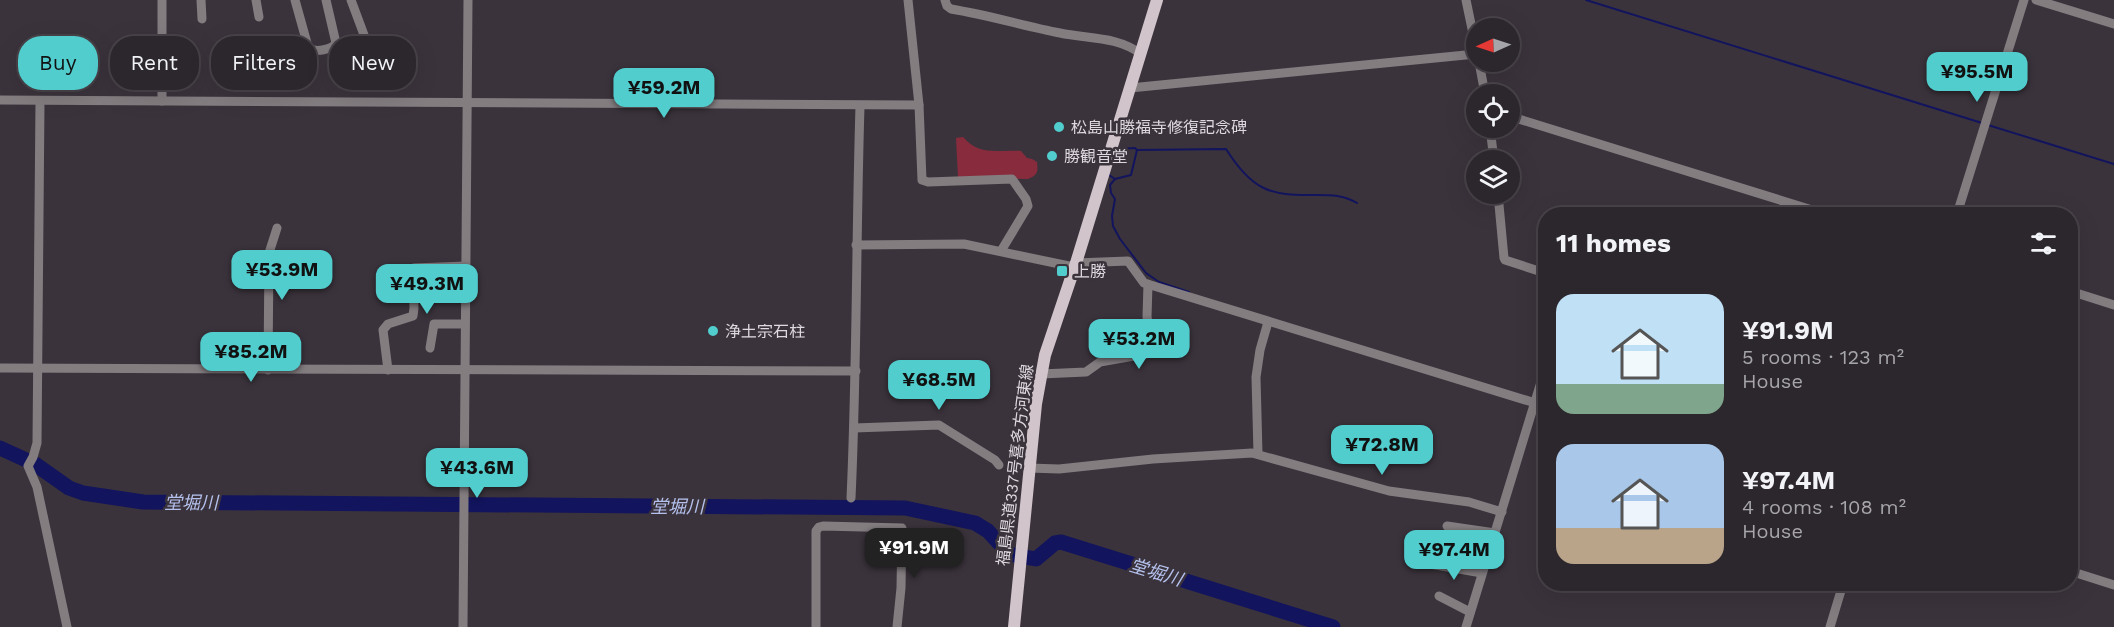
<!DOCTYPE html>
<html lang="en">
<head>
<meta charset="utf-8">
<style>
  body { margin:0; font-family:"Work Sans","Noto Sans JP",sans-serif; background:#342e35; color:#f1f3f6; height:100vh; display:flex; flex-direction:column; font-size:22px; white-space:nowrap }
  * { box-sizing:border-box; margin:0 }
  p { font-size:20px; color:#a6a5aa }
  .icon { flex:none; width:33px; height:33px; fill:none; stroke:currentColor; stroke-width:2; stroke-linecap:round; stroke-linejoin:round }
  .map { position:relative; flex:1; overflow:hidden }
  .drawer { position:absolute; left:1538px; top:207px; width:540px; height:384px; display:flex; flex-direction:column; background:#2c262d; border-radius:24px; box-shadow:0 6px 24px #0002,0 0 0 2px #484349 }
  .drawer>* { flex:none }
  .banner { position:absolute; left:18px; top:36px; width:570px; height:54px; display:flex; gap:12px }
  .needle { width:39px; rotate:267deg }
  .controls { position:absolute; left:1466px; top:18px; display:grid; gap:12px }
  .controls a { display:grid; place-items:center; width:54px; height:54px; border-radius:50%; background:#2c262d; box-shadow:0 6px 24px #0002,0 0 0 2px #484349; font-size:30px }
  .price { position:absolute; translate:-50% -51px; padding:0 14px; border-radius:12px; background:#52cdce; color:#111; font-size:20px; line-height:39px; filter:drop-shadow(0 2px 3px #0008) }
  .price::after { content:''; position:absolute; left:50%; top:36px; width:18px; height:14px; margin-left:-9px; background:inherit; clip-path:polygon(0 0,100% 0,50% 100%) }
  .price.selected { background:#222; color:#fff }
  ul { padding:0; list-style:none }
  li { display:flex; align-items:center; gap:18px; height:150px; padding:0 18px }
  li span { display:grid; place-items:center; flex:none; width:168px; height:120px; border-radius:18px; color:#555 }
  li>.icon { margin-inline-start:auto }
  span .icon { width:72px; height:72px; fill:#fffc; stroke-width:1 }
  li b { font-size:26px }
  h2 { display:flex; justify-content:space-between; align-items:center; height:72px; padding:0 18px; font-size:26px }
  .pill { padding:0 21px; border-radius:24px; background:#2c262d; box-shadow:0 6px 24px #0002,0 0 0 2px #484349; font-size:21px; line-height:54px }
  .pill.selected { background:#52cdce; color:#111 }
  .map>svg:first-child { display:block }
  .green { fill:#882c3d }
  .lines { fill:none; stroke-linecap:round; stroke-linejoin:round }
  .stream { stroke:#12145d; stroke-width:2 }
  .river { stroke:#12145d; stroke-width:15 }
  .minor { stroke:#837d80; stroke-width:9 }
  .major { stroke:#d1c4ca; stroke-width:12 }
  .poi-dot { fill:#52cdce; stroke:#3b333c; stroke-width:2 }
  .labels { text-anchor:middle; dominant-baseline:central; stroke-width:5; stroke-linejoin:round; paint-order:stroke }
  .poi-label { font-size:16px; fill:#ded9df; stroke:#3b333c; text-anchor:start }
  .street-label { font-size:16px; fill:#ded9df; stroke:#3b333c }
  .water-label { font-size:18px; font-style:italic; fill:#b4c1ec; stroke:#3b333c }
</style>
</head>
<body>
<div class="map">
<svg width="2114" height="627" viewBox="0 0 2114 627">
  <rect width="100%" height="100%" fill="#3b333c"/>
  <path class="green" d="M963,137C980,157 998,149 1021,151L1027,158L1032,159L1037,162C1038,172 1038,175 1028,179L958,177L956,138Z"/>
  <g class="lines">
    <g class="stream">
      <polyline points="1586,0 1982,123"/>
      <polyline points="1988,125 2114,164"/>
      <polyline points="1116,149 1135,148 1137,150 1131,175 1115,179 1110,185 1111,193 1115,199 1112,216 1113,226 1120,239 1146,273 1159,282 1189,292"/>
      <path d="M1137,150L1226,149C1252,190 1269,196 1316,195C1332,195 1343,195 1357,203"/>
      <polyline points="1109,173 1109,175 1115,179"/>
    </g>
    <polyline class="river" points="0,448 35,464 69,488 83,493 143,502 905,508 975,523 988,531 1009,554 1036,559 1055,543 1061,542 1333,627"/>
    <g class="minor">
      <polyline points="162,0 162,101"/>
      <polyline points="201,0 202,19"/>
      <polyline points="256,0 259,17"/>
      <path d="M295,0L307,43L310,49C317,52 331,50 336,43L326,0"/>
      <polyline points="351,0 373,59"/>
      <polyline points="908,0 919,105 922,180 928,182 1012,179 1026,199 1028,206 1001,251"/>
      <path d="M945,0L947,6L951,9C988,15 1024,26 1060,33C1088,39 1117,36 1141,54"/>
      <polyline points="1466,0 1476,48"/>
      <polyline points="2036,0 2114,24"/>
      <polyline points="1479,62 1485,94"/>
      <polyline points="1130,88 1476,54"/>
      <polyline points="0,100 919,105"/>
      <polyline points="40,101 37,443 33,457 28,466 37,487 67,627"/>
      <polyline points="1509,116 1825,214"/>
      <polyline points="1490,128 1494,160"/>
      <polyline points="1498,194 1504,258 1505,260 1545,273"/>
      <polyline points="1957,214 2024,0"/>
      <polyline points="856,245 964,244 1074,267"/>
      <polyline points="1076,263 1128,261 1144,283 1545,406"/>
      <polyline points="2070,291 2114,305"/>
      <polyline points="430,348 434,324 465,324"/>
      <polyline points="0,368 856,371"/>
      <polyline points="268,370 269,253 277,228"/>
      <polyline points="388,370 383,330 388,324 413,316 414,308 413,271 414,268 466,266"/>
      <polyline points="1041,374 1086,372 1100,362 1151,353 1151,337 1147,317 1148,284"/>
      <polyline points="854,428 939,425 995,460 999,465"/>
      <polyline points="1258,454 1256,377 1260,350 1268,322"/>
      <polyline points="1029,468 1059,469 1153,459 1252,453 1389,491 1469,502 1502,512"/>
      <path d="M851,498C857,368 856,237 860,106"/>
      <polyline points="1447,526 1495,533"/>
      <polyline points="1430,564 1482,573"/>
      <polyline points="2070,571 2114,585"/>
      <polyline points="1439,596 1470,612"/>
      <polyline points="463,627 468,0"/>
      <polyline points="816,627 816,531 819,527 823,526 902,528 901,588 897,627"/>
      <polyline points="1466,627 1545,369"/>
      <polyline points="1830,627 1843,584"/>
    </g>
    <polyline class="major" points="1014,627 1036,404 1045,355 1076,263 1157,0"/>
  </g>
  <g class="poi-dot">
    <circle cx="1059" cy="127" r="6"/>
    <circle cx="1052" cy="156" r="6"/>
    <rect x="1056" y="265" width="12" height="12" rx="3"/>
    <circle cx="713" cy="331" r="6"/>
  </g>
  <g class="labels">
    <g class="poi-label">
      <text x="1071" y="127">松島山勝福寺修復記念碑</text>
      <text x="1064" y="156">勝観音堂</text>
      <text x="1074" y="271">上勝</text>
      <text x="725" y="331">浄土宗石柱</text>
    </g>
    <g class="street-label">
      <text transform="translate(1015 465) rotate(-83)">福島県道337号喜多方河東線</text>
    </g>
    <g class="water-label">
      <text x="191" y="502">堂堀川</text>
      <text x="677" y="506">堂堀川</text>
      <text transform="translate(1156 572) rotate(17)">堂堀川</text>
    </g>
  </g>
</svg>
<div class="controls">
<a><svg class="needle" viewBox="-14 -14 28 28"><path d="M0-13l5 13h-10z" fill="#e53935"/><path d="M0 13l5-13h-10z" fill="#a6a5aa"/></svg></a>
<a><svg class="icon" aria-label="locate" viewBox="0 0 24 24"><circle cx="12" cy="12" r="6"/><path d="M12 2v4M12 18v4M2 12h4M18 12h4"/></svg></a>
<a><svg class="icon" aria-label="layers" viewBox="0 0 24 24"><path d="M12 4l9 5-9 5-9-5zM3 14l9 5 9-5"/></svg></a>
</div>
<b class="price" style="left:1977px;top:103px">¥95.5M</b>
<b class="price" style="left:664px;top:119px">¥59.2M</b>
<b class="price" style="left:282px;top:301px">¥53.9M</b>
<b class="price" style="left:427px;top:315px">¥49.3M</b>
<b class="price" style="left:1139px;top:370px">¥53.2M</b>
<b class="price" style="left:251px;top:383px">¥85.2M</b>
<b class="price" style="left:939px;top:411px">¥68.5M</b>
<b class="price" style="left:1382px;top:476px">¥72.8M</b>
<b class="price" style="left:477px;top:499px">¥43.6M</b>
<b class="price selected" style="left:914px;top:579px">¥91.9M</b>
<b class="price" style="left:1454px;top:581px">¥97.4M</b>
<div class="banner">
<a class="pill selected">Buy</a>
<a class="pill">Rent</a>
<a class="pill">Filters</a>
<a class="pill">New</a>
</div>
<section class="drawer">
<h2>11 homes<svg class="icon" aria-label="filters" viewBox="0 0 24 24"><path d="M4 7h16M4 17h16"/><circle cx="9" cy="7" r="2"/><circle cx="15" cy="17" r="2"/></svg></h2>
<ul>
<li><span style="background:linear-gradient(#bfe0f5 75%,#7fa58c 0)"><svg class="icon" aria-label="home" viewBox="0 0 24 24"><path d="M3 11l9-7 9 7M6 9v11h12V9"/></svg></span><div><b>¥91.9M</b><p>5 rooms · 123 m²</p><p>House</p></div></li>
<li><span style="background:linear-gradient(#a9c7e8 70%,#b9a48a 0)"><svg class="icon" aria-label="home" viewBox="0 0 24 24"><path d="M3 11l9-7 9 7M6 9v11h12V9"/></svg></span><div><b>¥97.4M</b><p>4 rooms · 108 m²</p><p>House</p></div></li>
</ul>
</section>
</div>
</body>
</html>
